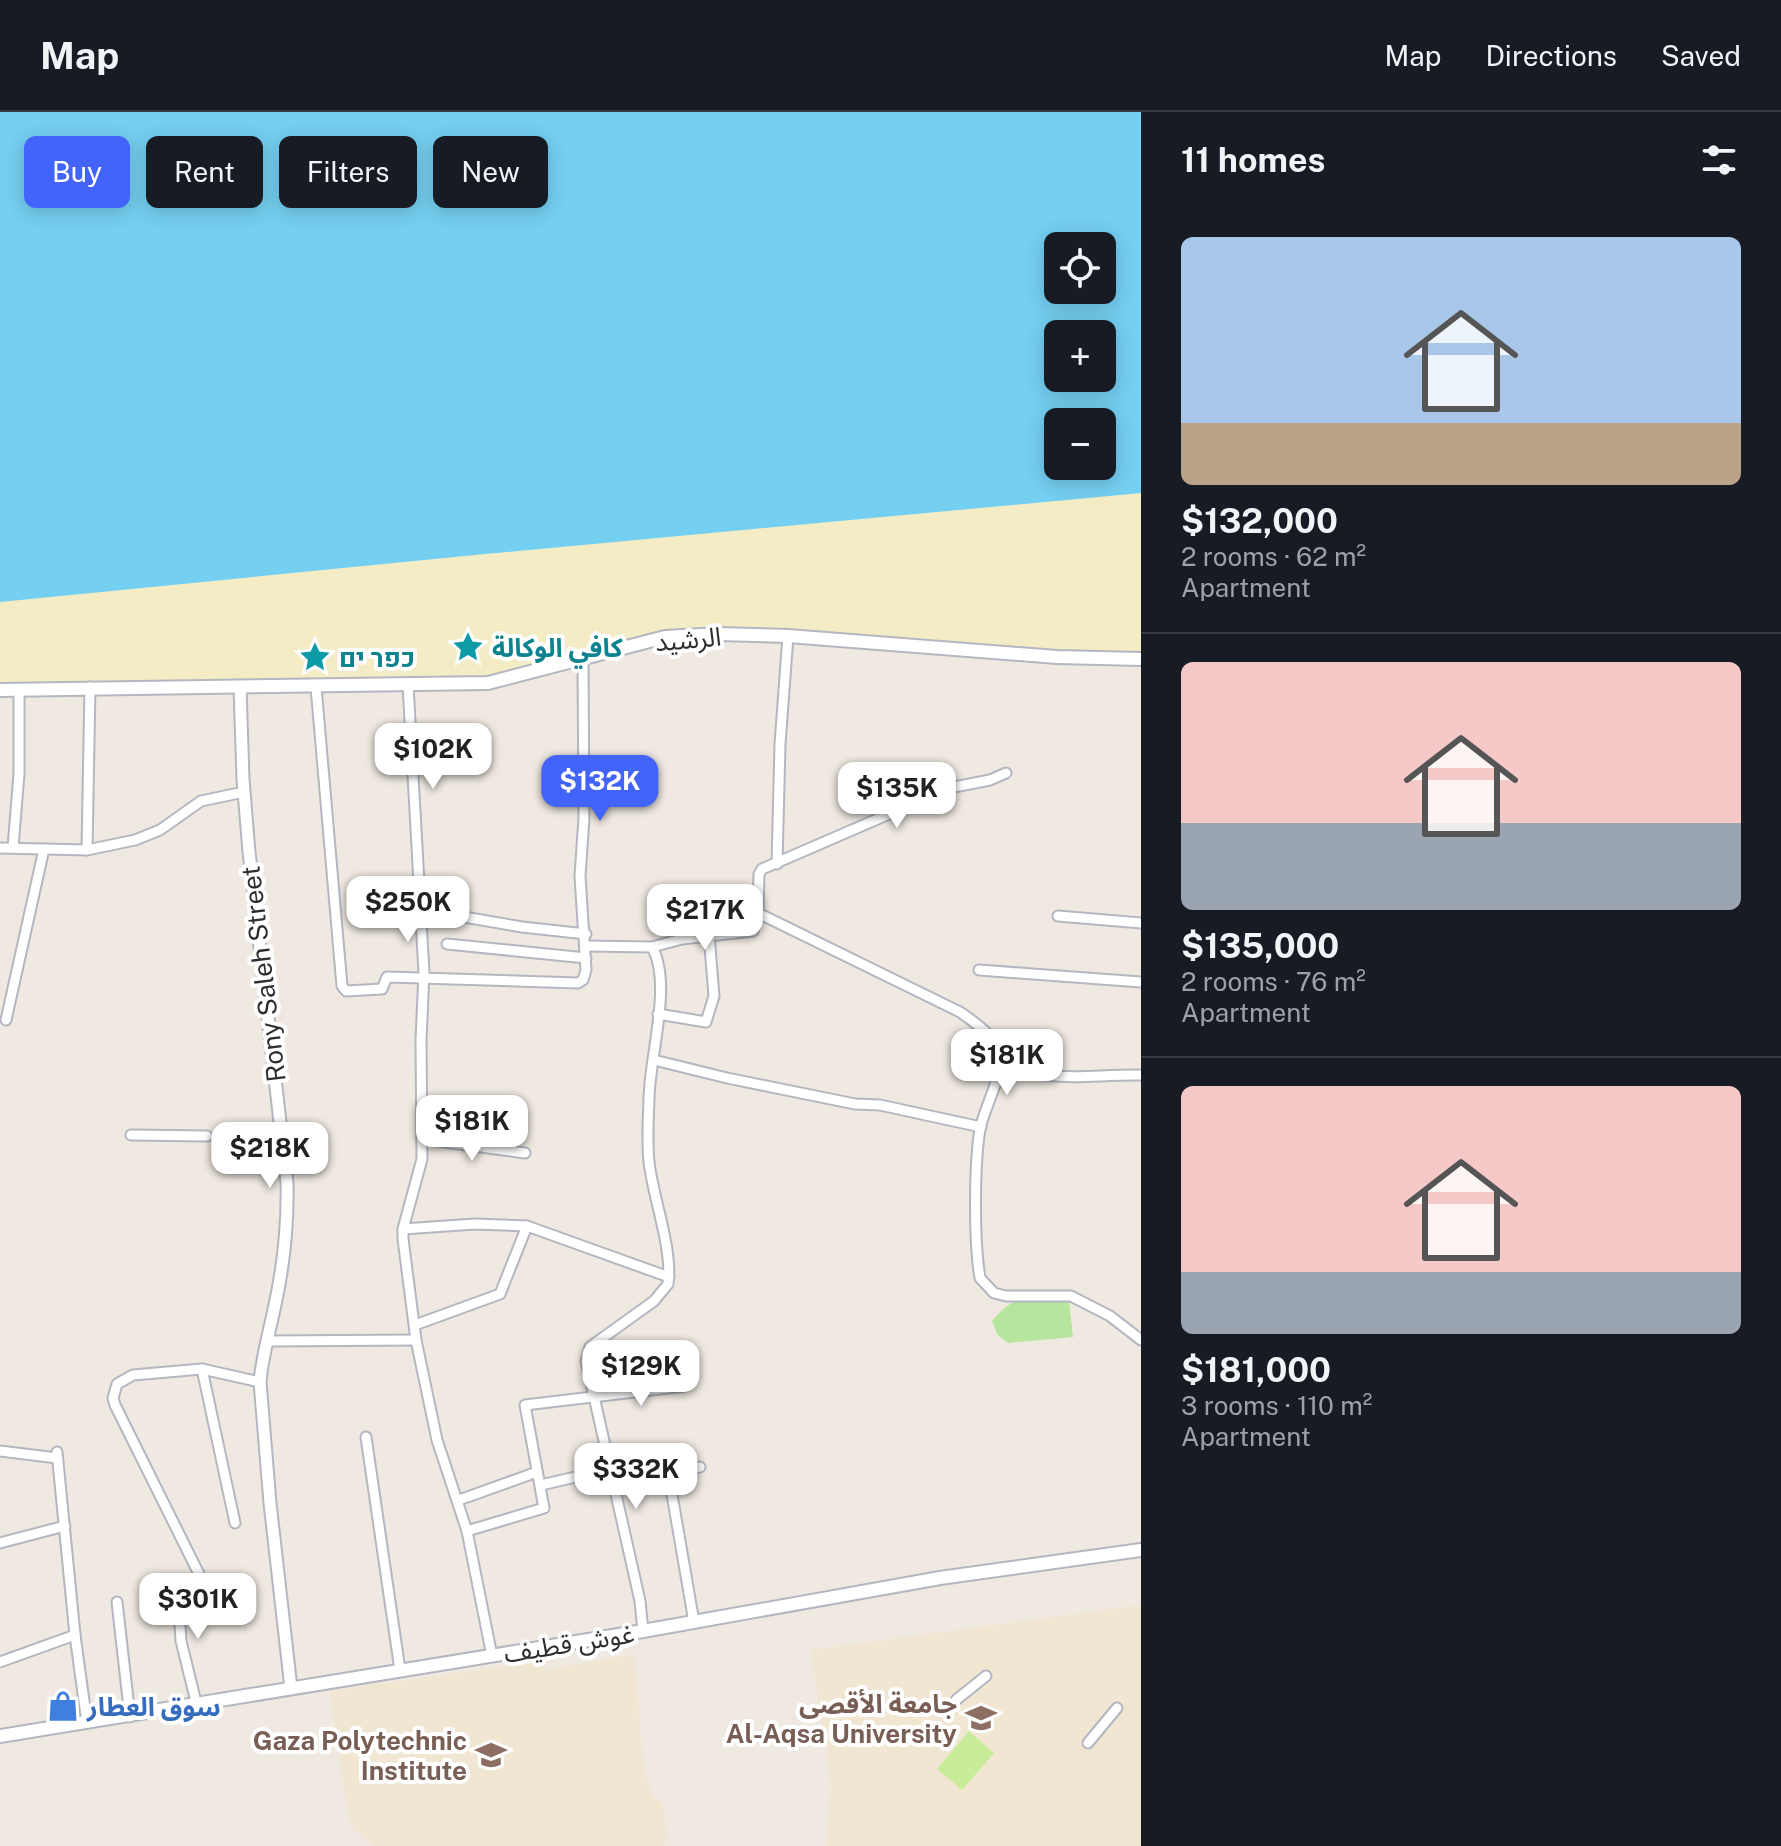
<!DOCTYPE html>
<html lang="en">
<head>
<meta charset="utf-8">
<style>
  body { margin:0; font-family:"Public Sans","Noto Sans Arabic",Heebo,sans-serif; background:#242831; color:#f1f3f6; height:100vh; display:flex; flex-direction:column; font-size:30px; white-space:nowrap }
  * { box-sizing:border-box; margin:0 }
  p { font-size:26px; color:#9ea1a6 }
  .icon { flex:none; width:44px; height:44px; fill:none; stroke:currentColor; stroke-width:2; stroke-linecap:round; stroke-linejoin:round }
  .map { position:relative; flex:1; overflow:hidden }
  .panel { display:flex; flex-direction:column; background:#171b24; width:640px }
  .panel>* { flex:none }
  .banner { position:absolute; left:24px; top:24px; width:760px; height:72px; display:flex; gap:16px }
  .controls { position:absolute; left:1044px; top:120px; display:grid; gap:16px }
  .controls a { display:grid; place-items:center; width:72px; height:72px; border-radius:12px; background:#171b24; box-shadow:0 4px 20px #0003; font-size:40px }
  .price { position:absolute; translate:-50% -68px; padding:0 18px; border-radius:16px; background:#fff; color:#222; font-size:26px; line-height:52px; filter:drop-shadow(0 2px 4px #0008) }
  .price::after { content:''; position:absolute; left:50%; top:48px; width:24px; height:18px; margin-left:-12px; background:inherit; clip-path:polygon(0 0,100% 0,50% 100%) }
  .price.on { background:#4264fb; color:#fff }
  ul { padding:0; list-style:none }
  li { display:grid; align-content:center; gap:16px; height:424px; padding:0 40px }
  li+li { border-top:2px solid #363941 }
  li span { display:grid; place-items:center; height:248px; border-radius:12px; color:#555 }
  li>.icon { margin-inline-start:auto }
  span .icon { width:144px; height:144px; fill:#fffc; stroke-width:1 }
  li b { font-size:34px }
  h2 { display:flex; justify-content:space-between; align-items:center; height:96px; padding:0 40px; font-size:34px }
  .tag { padding:0 28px; border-radius:12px; background:#171b24; box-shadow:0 4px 20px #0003; font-size:28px; line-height:72px }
  .tag.on { background:#4264fb; color:#fff }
  header { display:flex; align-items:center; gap:48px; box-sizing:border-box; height:112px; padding:0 40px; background:#171b24; border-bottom:2px solid #363941 }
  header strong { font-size:38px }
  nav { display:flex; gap:44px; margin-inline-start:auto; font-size:28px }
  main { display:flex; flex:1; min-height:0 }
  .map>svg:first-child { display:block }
  .education { fill:#f0e6d1 }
  .green { fill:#b6e59e }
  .sand { fill:#f3ecc5 }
  .pitch { fill:#c9ec9a }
  .water { fill:#75cff0; fill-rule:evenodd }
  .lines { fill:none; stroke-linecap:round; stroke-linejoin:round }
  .minor-casing { stroke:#b4b7c1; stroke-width:13 }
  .tertiary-casing { stroke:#b4b7c1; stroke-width:15 }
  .secondary-casing { stroke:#b4b7c1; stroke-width:16 }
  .minor { stroke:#fff; stroke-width:9 }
  .tertiary { stroke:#fff; stroke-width:11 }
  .secondary { stroke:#fff; stroke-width:12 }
  .labels { text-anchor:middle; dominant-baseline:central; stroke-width:8; stroke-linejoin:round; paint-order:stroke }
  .street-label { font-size:26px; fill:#2e2e2e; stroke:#fff }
  .culture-label { font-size:26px; font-weight:bold; fill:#0d838f; stroke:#fff; text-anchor:start }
  .education-label { font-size:26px; font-weight:bold; fill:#785e54; stroke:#fff; text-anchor:end }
  .shop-label { font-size:26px; font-weight:bold; fill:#366cbe; stroke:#fff; text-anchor:start }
</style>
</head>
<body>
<header>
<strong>Map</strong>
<nav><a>Map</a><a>Directions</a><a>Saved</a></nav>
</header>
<main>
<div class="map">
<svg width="1141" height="1734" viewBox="0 0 1141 1734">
  <rect width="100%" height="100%" fill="#efe9e1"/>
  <g class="education">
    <polygon points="1141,1493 1141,1734 826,1734 831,1675 811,1538"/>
    <polygon points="634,1542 643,1649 651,1682 663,1692 667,1726 664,1734 374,1734 353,1717 347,1697 330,1579 539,1549 546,1558"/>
  </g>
  <path class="green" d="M1033,1185L1069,1189L1073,1225L1008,1231L997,1222L992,1209C1004,1195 1014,1186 1033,1185Z"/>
  <polygon class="sand" points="1141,362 1141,542 678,519 628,527 489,566 0,572 0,455"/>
  <polygon class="pitch" points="969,1619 994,1641 962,1678 937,1657"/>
  <path class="water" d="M0,0H1141V381L475,443L0,490ZM1058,134H1102V178H1058ZM1058,222H1102V266H1058ZM1058,310H1102V354H1058Z"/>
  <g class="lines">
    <defs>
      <g id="minor">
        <polyline points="408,573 424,861 421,928 422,1047 403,1117 403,1127 416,1228 437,1328 467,1419 492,1544"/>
        <polyline points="316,575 342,874 346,879 382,877 387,865 578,871 583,868 586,858 580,764 584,706 583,547"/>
        <polyline points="13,735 19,662 19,578"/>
        <polyline points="0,736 87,738 135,728 160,718 201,689 244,680"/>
        <polyline points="87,738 90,575"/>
        <polyline points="777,752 780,632 788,524"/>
        <polyline points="423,798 522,815 586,822"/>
        <path d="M758,801L960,900C977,912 996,924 1000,946C1002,964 984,997 980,1017C974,1054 974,1130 980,1166L994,1181L1006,1184H1071L1110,1204L1141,1228"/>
        <polyline points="1058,804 1141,811"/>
        <polyline points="447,832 586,846"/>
        <polyline points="586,834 652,835 682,827 753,819 758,801 759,762 762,757 949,676 990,668 1006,661"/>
        <polyline points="979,858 1141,870"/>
        <polyline points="658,902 706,910 714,884 709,823"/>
        <polyline points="6,908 44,737"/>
        <polyline points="654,948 727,966 855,992 880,993 981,1015"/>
        <path d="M1000,950C1051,973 1088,962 1141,963"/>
        <polyline points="131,1023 207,1024"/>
        <polyline points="422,1027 525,1041"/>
        <polyline points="403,1117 475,1112 527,1114 669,1165"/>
        <polyline points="415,1213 500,1182 527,1114"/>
        <polyline points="267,1229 416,1228"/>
        <polyline points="202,1257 235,1411"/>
        <polyline points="366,1325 400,1558"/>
        <polyline points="0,1339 57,1346"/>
        <polyline points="57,1340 75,1523 87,1611"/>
        <polyline points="541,1373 610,1357"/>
        <polyline points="459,1388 537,1360"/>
        <polyline points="467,1419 544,1396 525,1293 685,1274"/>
        <polyline points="0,1431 65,1414"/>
        <polyline points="199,1462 115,1293 113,1286 117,1272 133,1263 202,1257 260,1270"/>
        <polyline points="175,1473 178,1483 181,1529 197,1594"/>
        <polyline points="117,1490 130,1605"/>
        <polyline points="694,1510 670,1371 672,1361 700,1355"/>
        <path d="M643,1519L640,1489L586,1249L590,1235L654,1189L668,1172C673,1137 653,1086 649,1050C647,1029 648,1008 649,988C649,945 673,872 652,835"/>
        <polyline points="0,1550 75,1523"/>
        <polyline points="956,1588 986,1564"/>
        <polyline points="1088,1631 1117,1596"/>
      </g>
      <path id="tertiary" d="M240,575L243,667L249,740L287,1071C288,1115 283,1159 273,1202C268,1225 262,1246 260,1270L270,1391L291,1576"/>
      <g id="secondary">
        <polyline points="0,578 488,571 665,525 719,522 788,524 1057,545 1141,547"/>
        <polyline points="0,1624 643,1519 940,1466 1141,1438"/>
      </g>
    </defs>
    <use href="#minor" class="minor-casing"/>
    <use href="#tertiary" class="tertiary-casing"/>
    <use href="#secondary" class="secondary-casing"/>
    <use href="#minor" class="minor"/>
    <use href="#tertiary" class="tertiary"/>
    <use href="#secondary" class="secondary"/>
  </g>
  <defs>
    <symbol id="sight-bare" viewBox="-9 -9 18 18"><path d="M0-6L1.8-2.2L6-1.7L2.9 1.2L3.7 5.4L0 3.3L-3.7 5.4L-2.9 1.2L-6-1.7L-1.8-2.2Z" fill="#0f9aa8" stroke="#fff" stroke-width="2.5" paint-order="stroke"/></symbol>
    <symbol id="shop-bare" viewBox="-9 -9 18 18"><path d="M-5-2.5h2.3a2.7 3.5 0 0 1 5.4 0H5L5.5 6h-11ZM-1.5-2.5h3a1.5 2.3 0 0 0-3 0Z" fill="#3f7fe0" stroke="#fff" stroke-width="2.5" paint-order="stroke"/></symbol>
    <symbol id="university-bare" viewBox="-9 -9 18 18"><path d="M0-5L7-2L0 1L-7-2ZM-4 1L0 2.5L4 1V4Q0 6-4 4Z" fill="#8d6e63" stroke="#fff" stroke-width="2.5" paint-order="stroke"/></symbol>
  </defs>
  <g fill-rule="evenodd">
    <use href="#sight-bare" x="446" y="513" width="44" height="44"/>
    <use href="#sight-bare" x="293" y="523" width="44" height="44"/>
    <use href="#shop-bare" x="41" y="1572" width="44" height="44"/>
    <use href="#university-bare" x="959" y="1584" width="44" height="44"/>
    <use href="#university-bare" x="469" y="1621" width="44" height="44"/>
  </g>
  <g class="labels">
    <g class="street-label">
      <text transform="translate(688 527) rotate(-5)">الرشيد</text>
      <text transform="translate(263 862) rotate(-97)">Rony Saleh Street</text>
      <text transform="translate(569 1531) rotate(-9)">غوش قطيف</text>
    </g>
    <g class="culture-label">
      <text x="492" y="535">كافي الوكالة</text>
      <text x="339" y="545">כפר ים</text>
    </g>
    <g class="education-label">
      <text x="957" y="1591">جامعة الأقصى<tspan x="957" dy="30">Al-Aqsa University</tspan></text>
      <text x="467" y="1628">Gaza Polytechnic<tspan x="467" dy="30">Institute</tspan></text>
    </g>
    <g class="shop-label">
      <text x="87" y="1594">سوق العطار</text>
    </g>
  </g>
</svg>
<div class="controls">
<a><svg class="icon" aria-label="locate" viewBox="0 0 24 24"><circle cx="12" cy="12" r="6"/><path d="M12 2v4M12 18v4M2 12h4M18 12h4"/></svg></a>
<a>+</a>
<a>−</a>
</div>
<b class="price" style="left:433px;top:679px">$102K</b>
<b class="price on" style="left:600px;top:711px">$132K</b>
<b class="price" style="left:897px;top:718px">$135K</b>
<b class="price" style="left:408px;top:832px">$250K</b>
<b class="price" style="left:705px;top:840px">$217K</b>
<b class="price" style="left:1007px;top:985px">$181K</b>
<b class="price" style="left:472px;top:1051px">$181K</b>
<b class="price" style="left:270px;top:1078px">$218K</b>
<b class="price" style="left:641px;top:1296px">$129K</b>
<b class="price" style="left:636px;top:1399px">$332K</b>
<b class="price" style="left:198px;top:1529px">$301K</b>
<div class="banner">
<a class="tag on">Buy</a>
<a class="tag">Rent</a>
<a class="tag">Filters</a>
<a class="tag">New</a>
</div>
</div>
<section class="panel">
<h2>11 homes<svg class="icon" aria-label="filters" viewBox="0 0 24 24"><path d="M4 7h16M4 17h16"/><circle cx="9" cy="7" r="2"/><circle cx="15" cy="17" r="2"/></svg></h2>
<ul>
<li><span style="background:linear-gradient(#a9c7e8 75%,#b9a48a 0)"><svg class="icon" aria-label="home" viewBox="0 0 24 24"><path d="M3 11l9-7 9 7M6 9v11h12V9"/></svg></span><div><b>$132,000</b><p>2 rooms · 62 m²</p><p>Apartment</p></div></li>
<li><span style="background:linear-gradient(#f6c9c9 65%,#9aa5b1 0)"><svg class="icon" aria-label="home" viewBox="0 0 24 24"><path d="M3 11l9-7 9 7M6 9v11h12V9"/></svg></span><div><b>$135,000</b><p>2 rooms · 76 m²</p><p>Apartment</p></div></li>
<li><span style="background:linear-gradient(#f6c9c9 75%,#9aa5b1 0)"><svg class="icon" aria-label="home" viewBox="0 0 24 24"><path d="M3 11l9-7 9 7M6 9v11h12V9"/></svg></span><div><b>$181,000</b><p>3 rooms · 110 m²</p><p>Apartment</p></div></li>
</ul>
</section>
</main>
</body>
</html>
